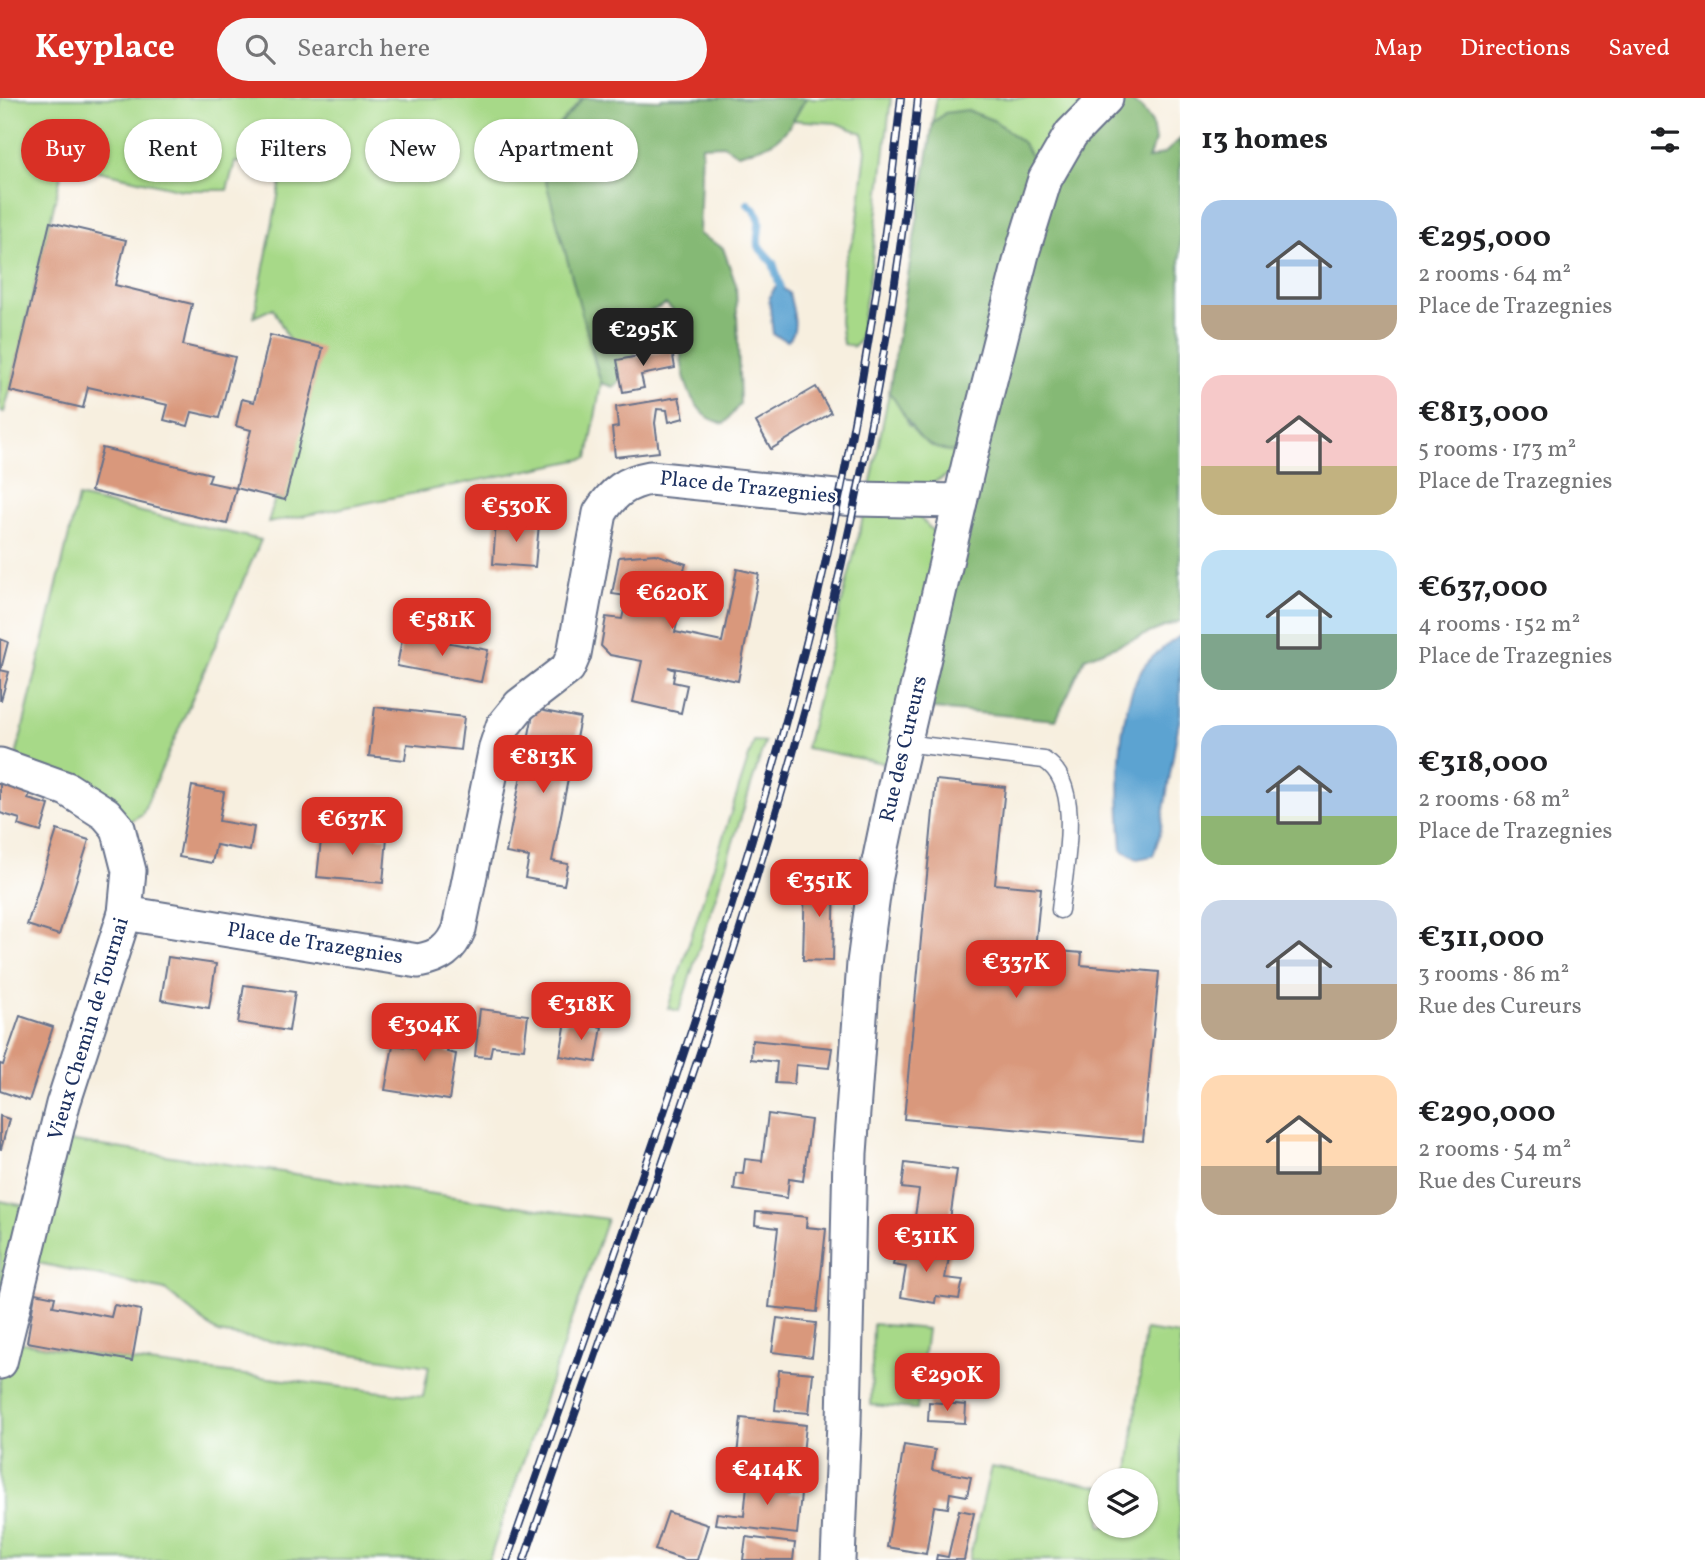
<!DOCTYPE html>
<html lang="en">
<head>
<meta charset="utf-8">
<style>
  body { margin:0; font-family:Vollkorn,serif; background:#f6f6f6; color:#202124; height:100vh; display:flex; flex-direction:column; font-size:26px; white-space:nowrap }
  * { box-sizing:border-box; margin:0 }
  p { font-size:23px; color:#757577 }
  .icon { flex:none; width:38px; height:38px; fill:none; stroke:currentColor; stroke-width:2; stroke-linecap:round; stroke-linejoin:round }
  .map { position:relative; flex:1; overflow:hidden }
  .sheet { display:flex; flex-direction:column; background:#fff; width:525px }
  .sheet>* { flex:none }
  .top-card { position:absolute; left:21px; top:21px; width:665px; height:63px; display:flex; gap:14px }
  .controls { position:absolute; left:1088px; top:1370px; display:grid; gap:14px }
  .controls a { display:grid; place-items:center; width:70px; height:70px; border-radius:50%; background:#fff; box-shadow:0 2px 5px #0004; font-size:35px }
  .price { position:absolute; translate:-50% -60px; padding:0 16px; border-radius:14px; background:#d93025; color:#fff; font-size:23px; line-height:46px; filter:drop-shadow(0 2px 4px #0008) }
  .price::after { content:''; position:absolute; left:50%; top:42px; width:21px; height:16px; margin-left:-10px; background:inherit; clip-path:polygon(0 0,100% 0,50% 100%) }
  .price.active { background:#222; color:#fff }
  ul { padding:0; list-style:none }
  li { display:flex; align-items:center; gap:21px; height:175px; padding:0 21px }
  li span { display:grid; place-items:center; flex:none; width:196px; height:140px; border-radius:21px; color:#555 }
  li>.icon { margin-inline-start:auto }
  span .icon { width:84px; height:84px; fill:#fffc; stroke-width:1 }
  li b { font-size:30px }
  h2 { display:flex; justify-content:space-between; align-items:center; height:84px; padding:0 21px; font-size:30px }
  .pill { padding:0 24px; border-radius:32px; background:#fff; box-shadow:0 2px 5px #0004; font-size:24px; line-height:63px }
  .pill.active { background:#d93025; color:#fff }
  header { display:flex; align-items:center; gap:42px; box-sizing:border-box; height:98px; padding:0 35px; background:#d93025; color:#fff }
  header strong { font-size:33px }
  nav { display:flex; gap:38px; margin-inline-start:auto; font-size:24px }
  .search { width:490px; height:63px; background:#f6f6f6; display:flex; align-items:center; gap:18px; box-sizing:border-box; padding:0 24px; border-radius:38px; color:#757577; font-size:26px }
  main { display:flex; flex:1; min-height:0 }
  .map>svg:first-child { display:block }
  .green { fill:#a7d988; stroke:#618473; stroke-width:2 }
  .forest { fill:#85b974; stroke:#507469; stroke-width:2 }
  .water { fill:#5ba3d1; stroke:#3b6998; stroke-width:2 }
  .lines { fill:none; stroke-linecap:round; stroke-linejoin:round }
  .stream { stroke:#5ba3d1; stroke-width:8 }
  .building { fill:#d9987b }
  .lane-casing { stroke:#68728b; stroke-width:19 }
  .street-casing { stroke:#68728b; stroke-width:37 }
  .lane { stroke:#fff; stroke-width:16 }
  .street { stroke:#fff; stroke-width:33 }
  .rail-casing { stroke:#1b2f5e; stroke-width:8 }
  .rail { stroke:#fff; stroke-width:5; stroke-dasharray:16; stroke-linecap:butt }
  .labels { text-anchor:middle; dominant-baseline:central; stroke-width:5; stroke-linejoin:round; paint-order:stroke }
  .street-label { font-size:21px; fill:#1b2f5e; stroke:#fff }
</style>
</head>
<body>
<header>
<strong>Keyplace</strong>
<div class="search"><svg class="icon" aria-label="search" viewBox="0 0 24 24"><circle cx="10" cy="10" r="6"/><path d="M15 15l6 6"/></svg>Search here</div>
<nav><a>Map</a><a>Directions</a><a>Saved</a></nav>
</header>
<main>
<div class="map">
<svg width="1180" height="1462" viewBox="0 0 1180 1462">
  <rect width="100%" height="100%" fill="#fff"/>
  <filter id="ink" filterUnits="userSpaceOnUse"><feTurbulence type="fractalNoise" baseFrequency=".0143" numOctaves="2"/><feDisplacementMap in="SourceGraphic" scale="14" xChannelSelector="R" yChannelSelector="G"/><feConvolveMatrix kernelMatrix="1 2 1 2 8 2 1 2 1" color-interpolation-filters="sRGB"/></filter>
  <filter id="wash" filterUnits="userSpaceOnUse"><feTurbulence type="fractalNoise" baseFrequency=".00686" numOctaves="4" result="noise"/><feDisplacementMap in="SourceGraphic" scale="28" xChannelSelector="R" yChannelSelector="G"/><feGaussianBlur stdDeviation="1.57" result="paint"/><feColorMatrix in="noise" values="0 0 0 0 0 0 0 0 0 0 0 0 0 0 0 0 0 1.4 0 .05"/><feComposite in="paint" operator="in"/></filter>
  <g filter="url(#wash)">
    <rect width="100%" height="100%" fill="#f7efdf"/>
    <g class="green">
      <polygon points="0,0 583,0 543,46 595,266 601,285 588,360 268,425 275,400 285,402 289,242 273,210 254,219 284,68 235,64 227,92 182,92 64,65 10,293 4,314 0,313"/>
      <polygon points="806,0 891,0 871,170 859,243 854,249 843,246 840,223 844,166 857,130 866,52 862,35 836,25 793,22"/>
      <polygon points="936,0 1106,0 1045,81 945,15 933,25"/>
      <polygon points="889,294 905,315 908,327 955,354 953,375 919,391 870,389"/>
      <polygon points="78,399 261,442 142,716 118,730 13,671"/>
      <polygon points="867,403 918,418 938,438 899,668 806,650"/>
      <polygon points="754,643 765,644 679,913 668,910"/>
      <polygon points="54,1041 607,1121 489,1462 0,1462 0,1264 5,1242 132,1263 423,1299 429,1268 218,1235 165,1192 24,1162 0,1204 0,1103 36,1110"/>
      <polygon points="873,1226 927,1231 917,1311 871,1307"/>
      <polygon points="1145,1232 1180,1237 1180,1462 969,1462 991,1369 1101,1389 1101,1428 1146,1428 1146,1382 1128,1382"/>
    </g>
    <g class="forest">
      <path d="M583,0L660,2L662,0H806C783,40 783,44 738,56L723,47L702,48L699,136L723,150L736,187L740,306L724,326C719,324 712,322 708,319C680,298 679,251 680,219L666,206L643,217C638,242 635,275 613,289L601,285L541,66L543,46Z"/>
      <path d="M1106,0H1126L1141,10L1152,25L1155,43L1148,61L1165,55L1180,41V523L1085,560L1056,622L912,609L955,354C913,350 911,323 889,294L933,25L945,15L967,12L995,23L1023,45L1045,81Z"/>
    </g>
    <g class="water">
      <path d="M780,188L789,195C792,210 801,233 787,243L773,236L769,201L775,189Z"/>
      <path d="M1180,538V617L1160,736L1153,758L1137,761L1122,752C1118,699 1114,616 1143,570C1151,558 1168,546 1180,538Z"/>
    </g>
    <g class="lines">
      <path class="stream" d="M748,106C767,122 756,127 758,148L773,165L780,188"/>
    </g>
    <g id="blocks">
      <g class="building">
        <polygon points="50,124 126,142 115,187 192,206 183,247 235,259 219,320 192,314 188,328 164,322 168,307 88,289 83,310 10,293"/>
        <polygon points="270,237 323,250 285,402 236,390 251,332 236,328 242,301 254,304"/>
        <polygon points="672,252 675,270 641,277 644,290 623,294 617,262"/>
        <polygon points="816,289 831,315 771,351 756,324"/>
        <polygon points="679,299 684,320 669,324 667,312 657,311 655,325 659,354 615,359 612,330 618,329 616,309"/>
        <polygon points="102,350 211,376 208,384 236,390 227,426 91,393"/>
        <polygon points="496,422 539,426 535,469 493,466"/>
        <polygon points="655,456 686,466 679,485 666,484 662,507 680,512 675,534 722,544 737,471 759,476 738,583 668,569 675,572 673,584 687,587 681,615 633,604 642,563 610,557 601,548 606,519 622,521 627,498 612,496 619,459"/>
        <polygon points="403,536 488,552 481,584 397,568"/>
        <polygon points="0,541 8,544 1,571 0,571"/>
        <polygon points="0,572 9,574 1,602 0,602"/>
        <polygon points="375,609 464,619 460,652 407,646 405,662 369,658"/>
        <polygon points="534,611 580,620 552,763 568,766 564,787 525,780 529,759 506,755"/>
        <polygon points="936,682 1005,689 995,786 1041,790 1035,851 1082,855 1081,867 1159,874 1143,1043 904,1021"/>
        <polygon points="0,683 31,692 28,701 49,707 41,734 18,727 20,721 0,715"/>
        <polygon points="192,688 224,694 219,723 254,729 250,753 216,747 212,765 179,759"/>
        <polygon points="57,732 89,742 59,837 27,827"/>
        <polygon points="322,733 387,739 383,785 317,779"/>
        <polygon points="805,779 835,779 833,863 803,862"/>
        <polygon points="168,859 216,866 209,910 161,902"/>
        <polygon points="244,887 295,894 289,933 238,925"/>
        <polygon points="480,911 528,917 524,951 492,948 490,959 475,958"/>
        <polygon points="20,918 53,929 29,1003 0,993 0,966 3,967"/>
        <polygon points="421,919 452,924 447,954 456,956 449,1002 385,992 393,947 416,950"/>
        <polygon points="566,923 602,929 596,964 560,958"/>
        <polygon points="752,942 832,950 829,970 796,967 794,986 775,985 777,964 751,961"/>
        <polygon points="768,1016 811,1022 803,1083 789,1081 787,1100 734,1092 736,1075 743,1076 745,1061 762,1063"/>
        <polygon points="0,1018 9,1021 1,1051 0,1051"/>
        <polygon points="905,1065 957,1072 949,1129 914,1125 919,1092 902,1090"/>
        <polygon points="756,1114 807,1119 806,1129 826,1131 817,1214 769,1209 778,1130 755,1127"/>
        <polygon points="897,1146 950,1155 945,1180 963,1182 959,1201 936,1198 935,1205 901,1199 906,1169 893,1167"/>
        <polygon points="35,1195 55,1199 53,1208 111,1219 114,1207 141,1212 132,1263 27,1244"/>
        <polygon points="777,1220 816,1225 812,1259 772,1254"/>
        <polygon points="779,1272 813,1275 809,1315 775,1312"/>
        <polygon points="929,1304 966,1307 965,1325 928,1323"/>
        <polygon points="741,1320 806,1327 802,1365 737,1358"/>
        <polygon points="904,1347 935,1352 932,1372 971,1379 967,1398 950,1395 948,1410 934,1408 926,1456 887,1449"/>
        <polygon points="748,1377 788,1382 787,1395 801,1396 797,1436 715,1426 717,1415 744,1418"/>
        <polygon points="959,1412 974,1415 964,1462 936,1462 937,1457 948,1459"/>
        <polygon points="668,1414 708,1427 697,1462 685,1462 655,1452"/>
        <polygon points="746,1439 795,1445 793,1462 743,1462"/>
      </g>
    </g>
  </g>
  <g filter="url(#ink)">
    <use href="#blocks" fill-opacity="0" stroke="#68728b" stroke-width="2"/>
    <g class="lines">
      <defs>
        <path id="lane" d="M904,645L1044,662C1085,686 1064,772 1060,812"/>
        <g id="street">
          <polyline points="0,667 67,691 106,716 118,730 129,773 125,815 63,1006 0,1264"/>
          <path d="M125,815L418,863C440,859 451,851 459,831L496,649L503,628L520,607L568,570L574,556L600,415C613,394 627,384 650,380L855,401L960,403"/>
          <polyline points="838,1462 844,1324 850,1055 864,865 875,783 899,668 969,365 1023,152 1045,81 1071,36 1106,0"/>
        </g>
      </defs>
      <use href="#lane" class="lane-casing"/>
      <use href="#street" class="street-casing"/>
      <use href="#lane" class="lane"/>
      <use href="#street" class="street"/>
      <defs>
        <g id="rail">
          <path d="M507,1462C600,1196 699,930 776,659C837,443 878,223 901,0"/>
          <path d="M524,1462C615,1198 713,935 790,666C852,449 896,224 918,0"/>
        </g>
      </defs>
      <use href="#rail" class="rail-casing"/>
      <use href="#rail" class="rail"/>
    </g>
  </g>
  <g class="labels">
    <g class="street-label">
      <text transform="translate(748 390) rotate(6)">Place de Trazegnies</text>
      <text transform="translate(904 651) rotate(-77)">Rue des Cureurs</text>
      <text transform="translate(315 846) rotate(9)">Place de Trazegnies</text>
      <text transform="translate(89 931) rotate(-73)">Vieux Chemin de Tournai</text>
    </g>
  </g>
</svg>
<div class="controls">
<a><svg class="icon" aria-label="layers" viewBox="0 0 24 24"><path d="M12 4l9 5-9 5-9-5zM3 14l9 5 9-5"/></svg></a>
</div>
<b class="price active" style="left:643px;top:270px">€295K</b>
<b class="price" style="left:516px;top:446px">€530K</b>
<b class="price" style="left:672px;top:533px">€620K</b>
<b class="price" style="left:442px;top:560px">€581K</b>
<b class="price" style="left:543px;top:697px">€813K</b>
<b class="price" style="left:352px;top:759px">€637K</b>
<b class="price" style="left:819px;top:821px">€351K</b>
<b class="price" style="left:1016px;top:902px">€337K</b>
<b class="price" style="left:581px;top:944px">€318K</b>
<b class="price" style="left:424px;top:965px">€304K</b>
<b class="price" style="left:926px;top:1176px">€311K</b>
<b class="price" style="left:947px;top:1315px">€290K</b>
<b class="price" style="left:767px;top:1409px">€414K</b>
<div class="top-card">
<a class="pill active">Buy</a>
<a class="pill">Rent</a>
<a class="pill">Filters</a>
<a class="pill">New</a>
<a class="pill">Apartment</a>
</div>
</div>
<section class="sheet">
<h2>13 homes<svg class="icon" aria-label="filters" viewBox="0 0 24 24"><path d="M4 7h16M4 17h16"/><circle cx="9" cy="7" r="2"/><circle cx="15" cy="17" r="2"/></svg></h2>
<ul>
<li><span style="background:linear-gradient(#a9c7e8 75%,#b9a48a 0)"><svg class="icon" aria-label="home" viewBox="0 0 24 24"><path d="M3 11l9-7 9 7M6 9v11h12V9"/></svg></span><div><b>€295,000</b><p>2 rooms · 64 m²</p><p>Place de Trazegnies</p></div></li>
<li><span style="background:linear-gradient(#f6c9c9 65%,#c2b280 0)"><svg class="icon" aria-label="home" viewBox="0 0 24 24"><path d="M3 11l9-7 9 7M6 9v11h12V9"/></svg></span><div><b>€813,000</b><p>5 rooms · 173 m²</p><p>Place de Trazegnies</p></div></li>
<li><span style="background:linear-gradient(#bfe0f5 60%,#7fa58c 0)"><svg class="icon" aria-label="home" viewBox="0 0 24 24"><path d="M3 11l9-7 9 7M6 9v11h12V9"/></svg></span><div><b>€637,000</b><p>4 rooms · 152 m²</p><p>Place de Trazegnies</p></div></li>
<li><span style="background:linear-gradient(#a9c7e8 65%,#8fb573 0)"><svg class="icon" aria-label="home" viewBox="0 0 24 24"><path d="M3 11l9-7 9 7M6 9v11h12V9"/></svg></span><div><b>€318,000</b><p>2 rooms · 68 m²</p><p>Place de Trazegnies</p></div></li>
<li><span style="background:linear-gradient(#c9d6e8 60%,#b9a48a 0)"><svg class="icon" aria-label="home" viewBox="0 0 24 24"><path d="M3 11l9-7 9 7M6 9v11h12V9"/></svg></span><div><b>€311,000</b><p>3 rooms · 86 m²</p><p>Rue des Cureurs</p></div></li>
<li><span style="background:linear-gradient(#ffd9b3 65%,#b9a48a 0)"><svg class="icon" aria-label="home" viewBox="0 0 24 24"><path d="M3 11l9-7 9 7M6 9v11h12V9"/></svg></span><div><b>€290,000</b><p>2 rooms · 54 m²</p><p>Rue des Cureurs</p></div></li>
</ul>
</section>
</main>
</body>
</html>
